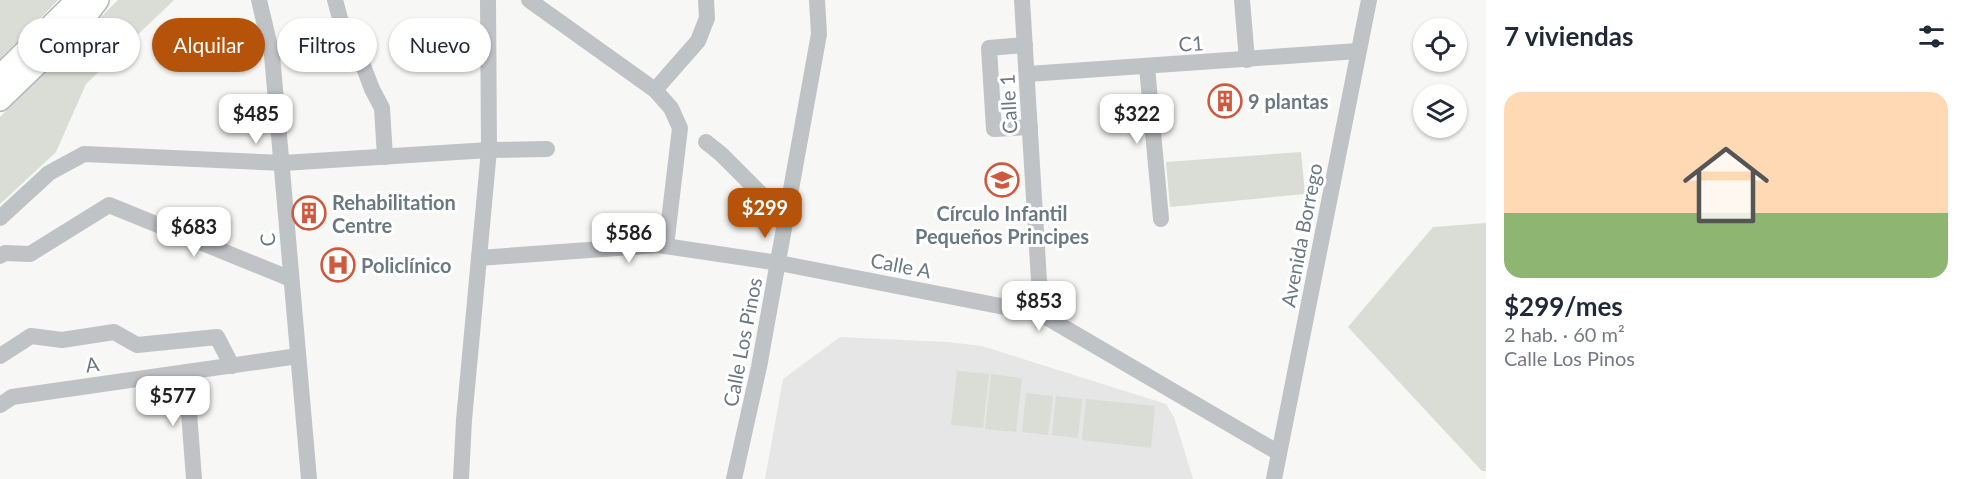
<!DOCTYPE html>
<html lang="es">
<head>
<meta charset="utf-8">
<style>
  body { margin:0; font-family:Lato,sans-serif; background:#f6f6f7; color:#1f2937; height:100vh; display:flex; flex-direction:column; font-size:22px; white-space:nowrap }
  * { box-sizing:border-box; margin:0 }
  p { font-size:20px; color:#747a83 }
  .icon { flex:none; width:33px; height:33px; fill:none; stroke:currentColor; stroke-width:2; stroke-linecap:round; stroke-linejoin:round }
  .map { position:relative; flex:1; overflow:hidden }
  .drawer { display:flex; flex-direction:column; background:#fff; width:480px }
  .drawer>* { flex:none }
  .top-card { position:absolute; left:18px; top:18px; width:570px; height:54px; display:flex; gap:12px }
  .tools { position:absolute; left:1413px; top:18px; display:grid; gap:12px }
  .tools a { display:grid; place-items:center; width:54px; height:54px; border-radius:50%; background:#fff; box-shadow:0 2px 4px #0004; font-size:30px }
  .price { position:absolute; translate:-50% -51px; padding:0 14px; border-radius:12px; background:#fff; color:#222; font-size:20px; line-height:39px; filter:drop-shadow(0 2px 3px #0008) }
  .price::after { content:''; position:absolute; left:50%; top:36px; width:18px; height:14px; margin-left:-9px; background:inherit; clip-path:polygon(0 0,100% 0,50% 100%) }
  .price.on { background:#b45309; color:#fff }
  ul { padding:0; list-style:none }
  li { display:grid; align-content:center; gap:12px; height:318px; padding:0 18px }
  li+li { border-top:2px solid #e0e1e3 }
  li span { display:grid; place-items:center; height:186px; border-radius:18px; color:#555 }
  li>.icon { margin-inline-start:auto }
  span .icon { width:108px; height:108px; fill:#fffc; stroke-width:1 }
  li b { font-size:26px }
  h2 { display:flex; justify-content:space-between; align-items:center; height:72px; padding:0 18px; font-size:26px }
  .chip { padding:0 21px; border-radius:27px; background:#fff; box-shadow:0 2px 4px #0004; font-size:21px; line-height:54px }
  .chip.on { background:#b45309; color:#fff }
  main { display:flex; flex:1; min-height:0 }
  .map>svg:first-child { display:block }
  .built { fill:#e5e6e5 }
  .green { fill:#d9ddd6 }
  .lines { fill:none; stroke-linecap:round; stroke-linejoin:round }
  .major-casing { stroke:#b3b7ba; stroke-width:24 }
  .minor { stroke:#bfc3c6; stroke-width:16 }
  .major { stroke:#fff; stroke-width:21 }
  .labels { text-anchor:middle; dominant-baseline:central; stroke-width:6; stroke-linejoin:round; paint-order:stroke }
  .street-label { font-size:20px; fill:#6a7882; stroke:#fff }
  .poi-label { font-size:20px; font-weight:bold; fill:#6a7882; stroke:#fff; text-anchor:start }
</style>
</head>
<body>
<main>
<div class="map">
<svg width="1486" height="479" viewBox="0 0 1486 479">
  <rect width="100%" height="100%" fill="#f7f7f5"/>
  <polygon class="built" points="840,337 947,342 982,346 1166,404 1174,417 1193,479 765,479 783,379"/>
  <g class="green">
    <polygon points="0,0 58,0 0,60"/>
    <polygon points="118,0 174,0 86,84 56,152 0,204 0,117"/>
    <polygon points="1301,152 1305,194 1170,207 1166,162"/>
    <polygon points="1486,223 1486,471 1482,471 1348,327 1433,227"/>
    <polygon points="957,371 989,374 983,428 951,425"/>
    <polygon points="991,374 1022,378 1016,432 985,429"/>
    <polygon points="1026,393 1053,396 1048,435 1022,432"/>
    <polygon points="1056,396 1082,399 1078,438 1052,435"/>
    <polygon points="1086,399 1155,406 1151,448 1082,440"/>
  </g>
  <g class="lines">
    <defs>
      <g id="major">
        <polyline points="0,76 77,0"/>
        <polyline points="0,100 83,20 98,0"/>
      </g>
    </defs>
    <use href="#major" class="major-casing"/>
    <g class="minor">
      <polyline points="259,0 272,55 309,479"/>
      <polyline points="335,0 341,22 359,55 372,89 382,108 385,157"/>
      <polyline points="529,0 655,90 671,108 680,128 666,246"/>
      <polyline points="1022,0 1041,314"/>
      <polyline points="1242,0 1247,60"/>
      <polyline points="1025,45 989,48 994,129 1030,127"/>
      <polyline points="1147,67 1161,219"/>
      <polyline points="1028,74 1358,51"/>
      <polyline points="655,90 698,41 707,18 706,0"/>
      <polyline points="706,142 721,154 786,219"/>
      <polyline points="0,218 49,173 84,154 283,163 489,150 547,149"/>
      <polyline points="0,256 5,253 30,254 109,205 291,279"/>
      <polyline points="479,258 658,245 779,263 1041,314 1279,453"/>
      <polyline points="0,356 31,336 62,340 114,332 137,345 217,337 232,366"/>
      <polyline points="186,372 194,479"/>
      <polyline points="0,405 12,397 298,356"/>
      <polyline points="461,479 464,420 489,150 488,0"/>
      <polyline points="734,479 759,367 819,34 817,0"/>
      <polyline points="1274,479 1369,0"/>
    </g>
    <use href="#major" class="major"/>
  </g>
  <defs>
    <symbol id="building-ring" viewBox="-11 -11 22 22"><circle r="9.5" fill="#fff" stroke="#cf593d" stroke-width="1.5"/><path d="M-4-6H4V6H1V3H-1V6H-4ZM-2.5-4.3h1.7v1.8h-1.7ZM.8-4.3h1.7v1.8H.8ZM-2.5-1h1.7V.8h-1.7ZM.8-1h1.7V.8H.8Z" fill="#cf593d"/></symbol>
    <symbol id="school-ring" viewBox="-11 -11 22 22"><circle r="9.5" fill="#fff" stroke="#cf593d" stroke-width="1.5"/><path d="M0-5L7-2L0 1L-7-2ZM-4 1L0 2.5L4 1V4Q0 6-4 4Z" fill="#cf593d"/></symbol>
    <symbol id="hospital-ring" viewBox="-11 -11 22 22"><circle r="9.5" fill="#fff" stroke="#cf593d" stroke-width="1.5"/><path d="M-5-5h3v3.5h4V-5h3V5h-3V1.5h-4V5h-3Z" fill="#cf593d"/></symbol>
  </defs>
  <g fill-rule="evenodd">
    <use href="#building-ring" x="1206" y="82" width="38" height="38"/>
    <use href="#school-ring" x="983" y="161" width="38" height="38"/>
    <use href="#building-ring" x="290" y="194" width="38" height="38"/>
    <use href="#hospital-ring" x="319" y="246" width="38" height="38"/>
  </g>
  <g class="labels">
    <g class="street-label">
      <text transform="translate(1191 43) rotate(-4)">C1</text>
      <text transform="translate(1008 104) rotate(-93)">Calle 1</text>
      <text transform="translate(1301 235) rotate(-79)">Avenida Borrego</text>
      <text transform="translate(267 240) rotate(-94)">C</text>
      <text transform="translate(901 265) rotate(11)">Calle A</text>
      <text transform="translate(742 342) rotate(-79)">Calle Los Pinos</text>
      <text transform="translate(92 364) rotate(-8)">A</text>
    </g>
    <g class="poi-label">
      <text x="1248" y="101">9 plantas</text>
      <text x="332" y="202">Rehabilitation<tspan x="332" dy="23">Centre</tspan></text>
      <text x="1002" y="213" text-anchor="middle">Círculo Infantil<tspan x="1002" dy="23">Pequeños Principes</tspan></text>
      <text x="361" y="265">Policlínico</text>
    </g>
  </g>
</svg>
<div class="tools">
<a><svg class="icon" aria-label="locate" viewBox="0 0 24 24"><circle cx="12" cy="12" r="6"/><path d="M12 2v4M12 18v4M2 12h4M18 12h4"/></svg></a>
<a><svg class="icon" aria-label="layers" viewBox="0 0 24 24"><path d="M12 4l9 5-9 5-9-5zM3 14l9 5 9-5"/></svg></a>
</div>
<b class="price" style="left:256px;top:145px">$485</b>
<b class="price" style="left:1137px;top:145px">$322</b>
<b class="price on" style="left:765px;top:239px">$299</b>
<b class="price" style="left:194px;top:258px">$683</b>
<b class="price" style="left:629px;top:264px">$586</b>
<b class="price" style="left:1039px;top:332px">$853</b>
<b class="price" style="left:173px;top:427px">$577</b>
<div class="top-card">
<a class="chip">Comprar</a>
<a class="chip on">Alquilar</a>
<a class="chip">Filtros</a>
<a class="chip">Nuevo</a>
</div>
</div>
<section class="drawer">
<h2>7 viviendas<svg class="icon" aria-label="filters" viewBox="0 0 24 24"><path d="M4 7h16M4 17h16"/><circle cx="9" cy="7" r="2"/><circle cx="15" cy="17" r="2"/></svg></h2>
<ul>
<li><span style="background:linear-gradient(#ffd9b3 65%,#8fb573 0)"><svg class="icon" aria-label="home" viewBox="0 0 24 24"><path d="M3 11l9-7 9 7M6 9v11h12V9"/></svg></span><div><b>$299/mes</b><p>2 hab. · 60 m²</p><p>Calle Los Pinos</p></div></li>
</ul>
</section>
</main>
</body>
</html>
